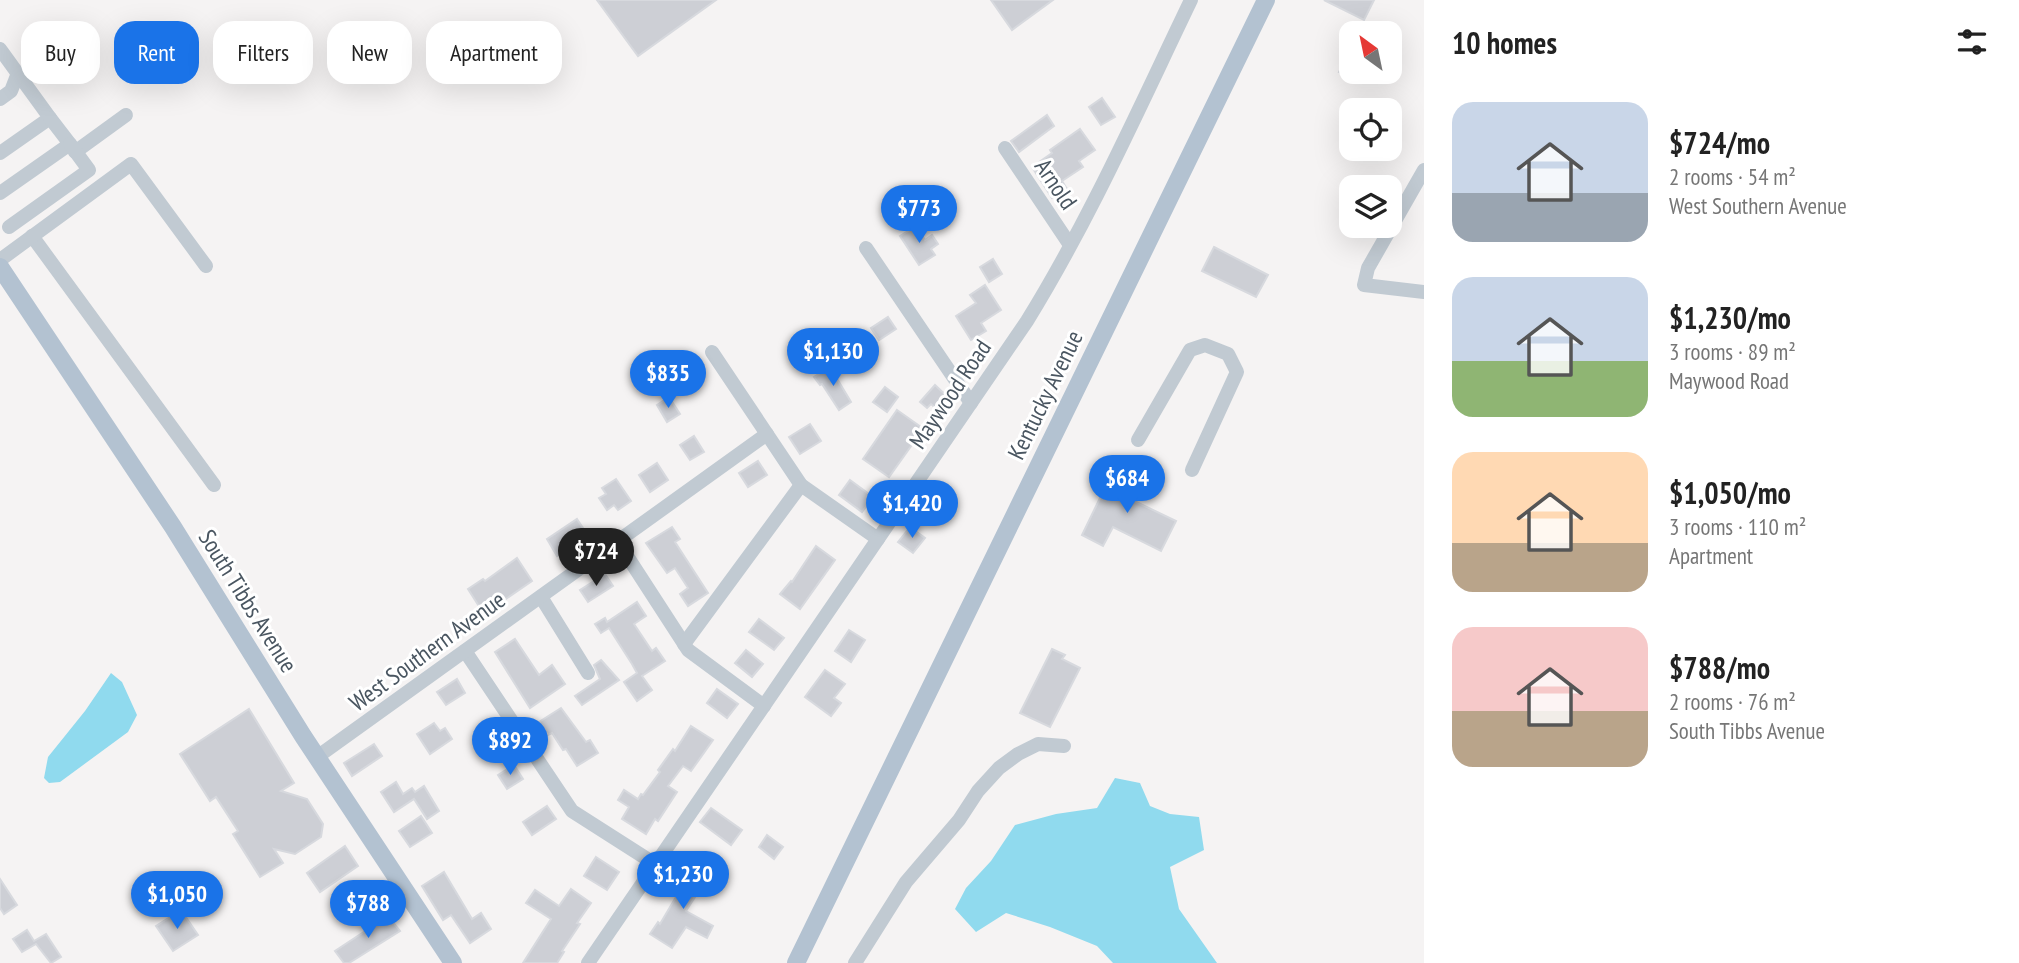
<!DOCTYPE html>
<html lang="en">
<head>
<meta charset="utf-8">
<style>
  body { margin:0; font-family:"PT Sans Narrow",sans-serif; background:#f6f6f6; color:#222; height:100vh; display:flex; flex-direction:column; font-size:26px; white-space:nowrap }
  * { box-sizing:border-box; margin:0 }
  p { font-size:23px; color:#767676 }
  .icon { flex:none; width:38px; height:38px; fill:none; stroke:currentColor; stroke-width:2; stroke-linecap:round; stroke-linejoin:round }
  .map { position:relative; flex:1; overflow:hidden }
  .sheet { display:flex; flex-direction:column; background:#fff; width:595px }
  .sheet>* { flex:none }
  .hud { position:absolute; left:21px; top:21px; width:665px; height:63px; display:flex; gap:14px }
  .needle { width:46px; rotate:327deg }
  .controls { position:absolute; left:1339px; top:21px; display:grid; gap:14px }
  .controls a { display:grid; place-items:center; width:63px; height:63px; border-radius:14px; background:#fff; box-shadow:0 7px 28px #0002; font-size:35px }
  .price { position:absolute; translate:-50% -60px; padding:0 16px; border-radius:24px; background:#1a73e8; color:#fff; font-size:23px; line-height:46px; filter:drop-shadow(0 2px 4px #0008) }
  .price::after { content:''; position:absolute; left:50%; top:42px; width:21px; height:16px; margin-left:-10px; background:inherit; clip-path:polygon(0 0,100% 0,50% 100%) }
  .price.on { background:#222; color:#fff }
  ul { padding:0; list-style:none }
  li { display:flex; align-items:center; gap:21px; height:175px; padding:0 28px }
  li span { display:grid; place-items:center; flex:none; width:196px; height:140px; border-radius:21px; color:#555 }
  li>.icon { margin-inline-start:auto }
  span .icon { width:84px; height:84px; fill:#fffc; stroke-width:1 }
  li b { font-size:30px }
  h2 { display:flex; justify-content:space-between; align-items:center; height:84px; padding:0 28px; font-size:30px }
  .pill { padding:0 24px; border-radius:21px; background:#fff; box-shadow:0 7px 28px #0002; font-size:24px; line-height:63px }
  .pill.on { background:#1a73e8; color:#fff }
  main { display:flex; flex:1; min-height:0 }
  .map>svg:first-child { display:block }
  .water { fill:#90daee }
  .building { fill:#cdcfd5; stroke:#d7d9de; stroke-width:2 }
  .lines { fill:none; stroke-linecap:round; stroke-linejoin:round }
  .minor { stroke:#c1cad2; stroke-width:14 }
  .major { stroke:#b3c2d1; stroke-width:18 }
  .labels { text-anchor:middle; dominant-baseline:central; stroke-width:6; stroke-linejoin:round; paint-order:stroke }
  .street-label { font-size:24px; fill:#4a5661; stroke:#fff }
</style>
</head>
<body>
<main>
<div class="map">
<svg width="1424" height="963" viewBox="0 0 1424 963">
  <rect width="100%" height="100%" fill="#f5f3f3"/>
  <g class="water">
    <polygon points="111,673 122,682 137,715 128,732 60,782 49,783 44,778 48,757 85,711"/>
    <polygon points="1115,778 1140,783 1150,806 1170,814 1199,817 1204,850 1170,867 1179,909 1217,963 1113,963 1097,946 1050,927 1006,913 976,932 955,909 966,888 991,861 1015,825 1056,814 1097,808"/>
  </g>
  <g class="building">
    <polygon points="597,0 716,0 638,56"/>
    <polygon points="991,0 1053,0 1012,30"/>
    <polygon points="1324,0 1374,0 1364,20"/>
    <polygon points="1351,50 1351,72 1367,72 1362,83 1339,72"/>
    <polygon points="1102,98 1115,117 1101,125 1089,107"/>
    <polygon points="1047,115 1054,126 1019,152 1011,141"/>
    <polygon points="1080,129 1095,150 1079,161 1083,167 1062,181 1067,189 1052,198 1032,167 1052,153 1050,150"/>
    <polygon points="916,226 925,240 932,235 938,244 931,249 935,255 919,265 900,236"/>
    <polygon points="1214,247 1268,275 1256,297 1202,271"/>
    <polygon points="993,259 1002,274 989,282 980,267"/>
    <polygon points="985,285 1001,310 981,323 986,331 971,340 956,316 976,303 970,295"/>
    <polygon points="888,317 896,329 879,340 871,328"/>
    <polygon points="830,367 851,402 839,410 822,384 820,385 814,377"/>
    <polygon points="935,385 950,399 939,411 931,404 927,408 920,402"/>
    <polygon points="885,387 898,397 887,412 873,402"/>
    <polygon points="669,397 680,414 667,422 657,405"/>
    <polygon points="897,410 928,432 919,445 914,442 889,477 863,459"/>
    <polygon points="810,424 821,441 800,454 789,437"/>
    <polygon points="694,436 704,452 690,460 680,445"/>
    <polygon points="758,461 767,475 748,487 739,473"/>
    <polygon points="657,463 668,480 650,492 639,475"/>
    <polygon points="1115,467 1136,477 1126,497 1176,521 1161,551 1113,527 1103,546 1082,535"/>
    <polygon points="616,479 631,501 618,510 614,505 607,510 599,498 606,494 602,488"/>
    <polygon points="850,480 873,497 862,512 839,495"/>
    <polygon points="577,519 585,531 569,541 572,546 557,556 547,539"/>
    <polygon points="672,527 680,539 675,542 708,593 688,606 680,594 688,588 675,568 667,573 646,543"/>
    <polygon points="910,527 925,538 913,553 898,542"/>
    <polygon points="816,546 835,560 800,609 780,594 791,581 792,582"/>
    <polygon points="517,558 532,581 484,614 468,589 483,579 485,581"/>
    <polygon points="605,574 613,586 588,602 580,590"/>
    <polygon points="637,602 646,616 634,624 652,651 656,648 665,661 642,676 652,690 637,701 624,682 637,673 632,664 609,628 601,633 595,624 605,618 607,622"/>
    <polygon points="759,619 784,638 774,650 749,632"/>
    <polygon points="849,630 865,640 851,662 835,651"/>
    <polygon points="515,639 539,675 552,665 565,684 530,708 495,652"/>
    <polygon points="1052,649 1065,655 1062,659 1080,668 1050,727 1020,713"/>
    <polygon points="746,650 763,664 752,677 735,663"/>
    <polygon points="601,660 619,680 582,705 575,696 600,679 594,665"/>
    <polygon points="825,670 845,684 834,698 841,703 831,716 805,697"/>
    <polygon points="457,679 465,693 446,705 437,692"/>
    <polygon points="717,689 738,704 727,718 707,703"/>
    <polygon points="561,708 586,742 590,740 598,753 577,766 566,749 563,750 552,733 548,735 539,722"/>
    <polygon points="249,709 294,783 281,791 307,799 323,824 321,837 295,854 274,849 283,863 260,877 233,834 238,831 216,797 210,801 180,754"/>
    <polygon points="434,723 440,731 445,728 452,739 430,754 417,734"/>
    <polygon points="691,726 713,740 691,771 683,766 668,786 677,792 658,821 655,819 646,834 622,819 629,807 618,800 624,790 638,799 641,794 643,795 660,772 658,770 673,749 675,751"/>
    <polygon points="491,729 500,742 483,753 474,740"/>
    <polygon points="374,744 382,756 352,776 344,763"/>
    <polygon points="514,765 523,779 507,789 498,775"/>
    <polygon points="396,782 403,794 412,788 415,792 424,786 439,811 427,819 414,799 394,812 381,792"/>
    <polygon points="547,806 556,819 532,835 523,822"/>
    <polygon points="711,808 742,830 731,845 700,822"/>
    <polygon points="421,816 432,833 410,847 399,831"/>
    <polygon points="767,835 783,847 774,859 759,847"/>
    <polygon points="345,846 358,866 320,892 307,873"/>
    <polygon points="596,857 619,872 607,890 584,876"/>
    <polygon points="687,862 706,874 692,896 695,897 686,911 713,926 707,938 686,927 672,948 650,934 658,922 660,924 686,880 678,876"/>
    <polygon points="444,872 472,919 481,913 491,929 470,943 451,915 443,920 422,886"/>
    <polygon points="0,879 17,905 4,914 0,908"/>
    <polygon points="571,889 591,903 577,923 580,924 562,951 564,952 557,963 523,963 551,919 526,903 535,890 559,906"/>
    <polygon points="181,910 198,935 173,951 156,926"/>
    <polygon points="388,916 400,931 349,963 344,963 335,951"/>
    <polygon points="27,930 34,941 46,934 61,957 51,963 36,944 22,952 13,939"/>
  </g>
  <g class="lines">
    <g class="minor">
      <polyline points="0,49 50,118 0,153"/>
      <polyline points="0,99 11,91 18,73"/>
      <polyline points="1005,148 1070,245"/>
      <polyline points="75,152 126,115"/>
      <polyline points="1424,170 1368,268 1364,285 1424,292"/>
      <polyline points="0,193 70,144 50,118"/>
      <polyline points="9,227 89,170 70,144"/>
      <polyline points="32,236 214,485"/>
      <polyline points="866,248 971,403"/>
      <polyline points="0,260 131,164 206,266"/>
      <polyline points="712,352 801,485 878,539"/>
      <polyline points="1138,440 1190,350 1205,345 1228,354 1237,372 1192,470"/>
      <polyline points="618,542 688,650 764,706"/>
      <polyline points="541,597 588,673"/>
      <polyline points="684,644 801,485"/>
      <polyline points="465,651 572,811 655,864"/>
      <polyline points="317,757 767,434"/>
      <path d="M588,963L1027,321C1090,219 1139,108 1191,0"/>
      <polyline points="855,963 906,882 959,820 978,791 999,768 1018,754 1038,744 1064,746"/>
    </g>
    <g class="major">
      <polyline points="0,267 173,527 303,736 453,963"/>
      <polyline points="796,963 1266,0"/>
    </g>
  </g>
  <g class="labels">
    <g class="street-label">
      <text transform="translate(1056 184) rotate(56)">Arnold</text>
      <text transform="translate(950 394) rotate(-56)">Maywood Road</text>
      <text transform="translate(1045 395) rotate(-64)">Kentucky Avenue</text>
      <text transform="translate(248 601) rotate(58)">South Tibbs Avenue</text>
      <text transform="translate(427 651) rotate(-36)">West Southern Avenue</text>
    </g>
  </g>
</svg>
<div class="controls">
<a><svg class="needle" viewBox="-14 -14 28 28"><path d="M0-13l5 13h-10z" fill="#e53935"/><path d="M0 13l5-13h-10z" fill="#767676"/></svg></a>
<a><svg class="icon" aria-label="locate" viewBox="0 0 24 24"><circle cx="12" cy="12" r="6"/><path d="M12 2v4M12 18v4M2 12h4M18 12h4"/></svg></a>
<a><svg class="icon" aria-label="layers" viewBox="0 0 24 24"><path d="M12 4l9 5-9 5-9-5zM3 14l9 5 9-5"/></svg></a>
</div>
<b class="price" style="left:919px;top:245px">$773</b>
<b class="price" style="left:833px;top:388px">$1,130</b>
<b class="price" style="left:668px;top:410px">$835</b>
<b class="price" style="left:1127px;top:515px">$684</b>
<b class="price" style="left:912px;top:540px">$1,420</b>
<b class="price on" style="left:596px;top:588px">$724</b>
<b class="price" style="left:510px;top:777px">$892</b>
<b class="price" style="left:683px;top:911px">$1,230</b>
<b class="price" style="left:177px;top:931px">$1,050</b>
<b class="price" style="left:368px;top:940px">$788</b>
<div class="hud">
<a class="pill">Buy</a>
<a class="pill on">Rent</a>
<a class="pill">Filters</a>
<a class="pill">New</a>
<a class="pill">Apartment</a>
</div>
</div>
<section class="sheet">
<h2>10 homes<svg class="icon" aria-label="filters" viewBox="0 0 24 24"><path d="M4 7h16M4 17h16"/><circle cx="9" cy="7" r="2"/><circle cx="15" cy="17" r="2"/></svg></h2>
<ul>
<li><span style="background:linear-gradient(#c9d6e8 65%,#9aa5b1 0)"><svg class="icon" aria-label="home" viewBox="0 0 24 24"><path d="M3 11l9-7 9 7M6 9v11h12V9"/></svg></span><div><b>$724/mo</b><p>2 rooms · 54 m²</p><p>West Southern Avenue</p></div></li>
<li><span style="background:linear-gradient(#c9d6e8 60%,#8fb573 0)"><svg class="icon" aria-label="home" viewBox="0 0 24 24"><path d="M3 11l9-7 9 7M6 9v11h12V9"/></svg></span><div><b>$1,230/mo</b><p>3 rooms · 89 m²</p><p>Maywood Road</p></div></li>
<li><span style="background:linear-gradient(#ffd9b3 65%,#b9a48a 0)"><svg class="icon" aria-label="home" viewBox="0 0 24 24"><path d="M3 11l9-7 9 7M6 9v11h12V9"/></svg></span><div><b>$1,050/mo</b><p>3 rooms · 110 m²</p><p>Apartment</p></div></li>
<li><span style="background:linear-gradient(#f6c9c9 60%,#b9a48a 0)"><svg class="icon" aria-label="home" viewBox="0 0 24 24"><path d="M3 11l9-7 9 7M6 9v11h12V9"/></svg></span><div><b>$788/mo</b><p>2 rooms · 76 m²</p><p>South Tibbs Avenue</p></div></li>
</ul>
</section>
</main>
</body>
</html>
